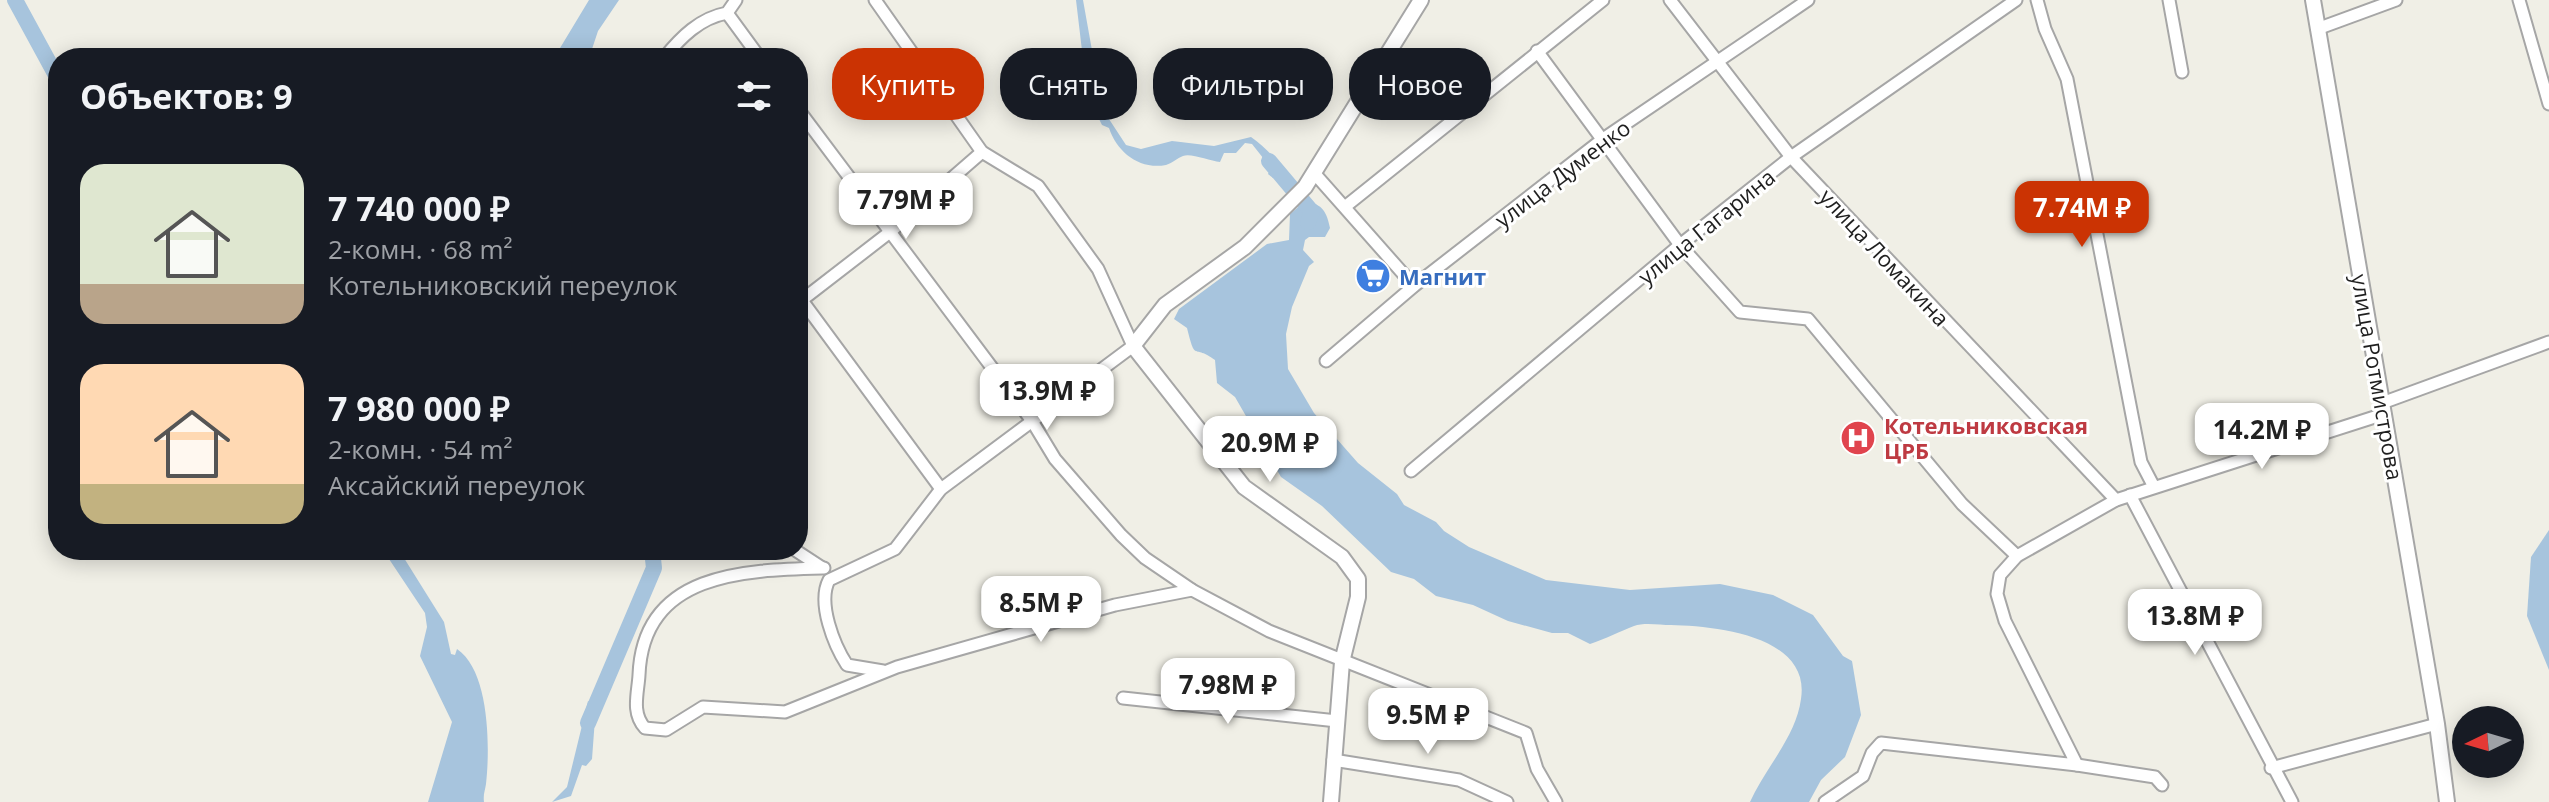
<!DOCTYPE html>
<html lang="ru">
<head>
<meta charset="utf-8">
<style>
  body { margin:0; font-family:"Open Sans",sans-serif; background:#20242c; color:#f1f3f6; height:100vh; display:flex; flex-direction:column; font-size:30px; white-space:nowrap }
  * { box-sizing:border-box; margin:0 }
  p { font-size:26px; color:#9ea1a6 }
  .icon { flex:none; width:44px; height:44px; fill:none; stroke:currentColor; stroke-width:2; stroke-linecap:round; stroke-linejoin:round }
  .map { position:relative; flex:1; overflow:hidden }
  .drawer { position:absolute; left:48px; top:48px; width:760px; height:512px; display:flex; flex-direction:column; background:#171b24; border-radius:32px; box-shadow:0 4px 20px #0003 }
  .drawer>* { flex:none }
  .guide { position:absolute; left:832px; top:48px; width:760px; height:72px; display:flex; gap:16px }
  .needle { width:52px; rotate:265deg }
  .tools { position:absolute; left:2452px; top:706px; display:grid; gap:16px }
  .tools a { display:grid; place-items:center; width:72px; height:72px; border-radius:50%; background:#171b24; box-shadow:0 4px 20px #0003; font-size:40px }
  .price { position:absolute; translate:-50% -68px; padding:0 18px; border-radius:16px; background:#fff; color:#222; font-size:26px; line-height:52px; filter:drop-shadow(0 2px 4px #0008) }
  .price::after { content:''; position:absolute; left:50%; top:48px; width:24px; height:18px; margin-left:-12px; background:inherit; clip-path:polygon(0 0,100% 0,50% 100%) }
  .price.selected { background:#cb3303; color:#fff }
  ul { padding:0; list-style:none }
  li { display:flex; align-items:center; gap:24px; height:200px; padding:0 32px }
  li span { display:grid; place-items:center; flex:none; width:224px; height:160px; border-radius:24px; color:#555 }
  li>.icon { margin-inline-start:auto }
  span .icon { width:96px; height:96px; fill:#fffc; stroke-width:1 }
  li b { font-size:34px }
  h2 { display:flex; justify-content:space-between; align-items:center; height:96px; padding:0 32px; font-size:34px }
  .pill { padding:0 28px; border-radius:32px; background:#171b24; box-shadow:0 4px 20px #0003; font-size:28px; line-height:72px }
  .pill.selected { background:#cb3303; color:#fff }
  .map>svg:first-child { display:block }
  .water { fill:#a7c4dd }
  .lines { fill:none; stroke-linecap:round; stroke-linejoin:round }
  .river { stroke:#a7c4dd; stroke-width:16 }
  .minor-casing { stroke:#a6a6a6; stroke-width:15 }
  .tertiary-casing { stroke:#a6a6a6; stroke-width:18 }
  .minor { stroke:#fff; stroke-width:11 }
  .tertiary { stroke:#fff; stroke-width:14 }
  .labels { text-anchor:middle; dominant-baseline:central; stroke-width:6; stroke-linejoin:round; paint-order:stroke }
  .street-label { font-size:22px; fill:#1f1f1f; stroke:#fff }
  .shop-label { font-size:22px; font-weight:bold; fill:#366cbe; stroke:#fff; text-anchor:start }
  .health-label { font-size:22px; font-weight:bold; fill:#be3a42; stroke:#fff; text-anchor:start }
</style>
</head>
<body>
<div class="map">
<svg width="2549" height="802" viewBox="0 0 2549 802">
  <rect width="100%" height="100%" fill="#f0efe6"/>
  <g class="water">
    <polygon points="589,0 619,0 598,31 589,58 554,58"/>
    <path d="M1076,0H1083L1100,95L1107,116L1126,145L1141,149L1172,141L1214,146L1251,137C1264,146 1274,158 1284,167L1280,177L1273,178L1268,174L1271,168L1252,144L1245,143L1236,153H1224L1220,162C1210,161 1191,153 1183,156C1177,158 1173,163 1166,165C1139,170 1117,152 1109,128L1102,125L1092,105L1085,76Z"/>
    <path d="M1303,203C1321,201 1327,212 1330,228L1325,237H1309L1305,240L1303,250L1314,262L1309,266L1292,307L1286,334L1288,369L1314,413L1358,463L1397,494L1404,505L1436,522L1444,531L1469,547L1546,580L1630,590L1720,584L1773,595L1813,615L1843,656L1852,661L1861,715L1845,757L1821,780L1809,802H1750C1765,768 1796,737 1801,699C1811,635 1714,626 1671,625C1660,625 1644,622 1634,626C1621,631 1605,639 1590,644L1568,633H1552L1508,621L1473,605L1436,596L1414,579L1391,572L1322,506L1281,477L1235,397L1217,383L1215,360C1193,343 1196,364 1187,328L1174,319L1179,309L1267,244L1289,240L1290,214Z"/>
    <polygon points="2549,530 2549,670 2527,616 2531,557"/>
    <path d="M383,550H399L444,622L451,654L455,655L457,649C490,671 490,749 486,784C485,791 483,794 484,802H428L452,722L420,656L427,627L425,613Z"/>
    <polygon points="588,701 596,705 592,759 586,766 582,765 571,796 552,802 567,787"/>
  </g>
  <g class="lines">
    <g class="river">
      <polyline points="15,0 58,79"/>
      <polyline points="1269,161 1312,212 1308,222"/>
      <polyline points="588,723 654,568 652,550"/>
    </g>
    <defs>
      <g id="minor">
        <path d="M875,0L982,152L1038,186L1098,269L1133,346L941,489L895,549L829,580C817,603 834,645 847,665L883,671"/>
        <polyline points="1670,0 1791,157 2116,500"/>
        <polyline points="2037,0 2045,29 2067,79 2141,462 2154,487"/>
        <polyline points="2169,0 2182,72"/>
        <polyline points="2519,0 2549,104"/>
        <polyline points="727,13 760,58"/>
        <polyline points="2317,29 2396,0"/>
        <polyline points="1537,51 1680,245 1740,312 1808,319 1962,504 2017,556"/>
        <path d="M664,58C681,37 700,18 727,13L736,0"/>
        <polyline points="798,109 1032,421 1055,459 1121,535 1145,558 1192,590 1269,631 1526,733 1537,769 1556,802"/>
        <polyline points="1315,174 1414,286"/>
        <polyline points="1346,206 1603,0"/>
        <polyline points="798,295 941,489"/>
        <polyline points="802,300 890,232 982,152"/>
        <polyline points="1326,361 1414,286 1603,139 1808,0"/>
        <polyline points="2382,403 2549,342"/>
        <polyline points="1411,471 1680,245 1791,157 2016,0"/>
        <polyline points="2130,495 2292,802"/>
        <polyline points="795,550 821,567"/>
        <path d="M824,568C745,570 643,572 639,675C638,693 631,713 645,728L666,730L703,707L785,712L897,667L1115,605L1192,590"/>
        <polyline points="1123,698 1337,721"/>
        <polyline points="1333,760 1459,780 1507,802"/>
        <polyline points="2077,765 2155,777 2162,785"/>
        <polyline points="2271,768 2437,724"/>
        <polyline points="1825,802 1863,776 1872,753 1881,743 2077,765 2005,621 1997,594 2000,575 2017,556 2116,500 2384,414"/>
      </g>
      <g id="tertiary">
        <polyline points="2313,0 2437,724 2447,802"/>
        <polyline points="1331,802 1342,662 1358,597 1358,579 1342,557 1244,487 1133,346 1165,305 1245,247 1305,187 1421,0"/>
      </g>
    </defs>
    <use href="#minor" class="minor-casing"/>
    <use href="#tertiary" class="tertiary-casing"/>
    <use href="#minor" class="minor"/>
    <use href="#tertiary" class="tertiary"/>
  </g>
  <defs>
    <symbol id="supermarket-disc" viewBox="-11 -11 22 22"><circle r="9.5" fill="#3f7fe0" stroke="#fff"/><path d="M-6-5.5h2.5l.6 2H6L4.5 2H-2.5L-4.4-4H-6ZM-1.5 3.2a1.3 1.3 0 1 0 .1 0ZM3 3.2a1.3 1.3 0 1 0 .1 0Z" fill="#fff"/></symbol>
    <symbol id="hospital-disc" viewBox="-11 -11 22 22"><circle r="9.5" fill="#e0444e" stroke="#fff"/><path d="M-5-5h3v3.5h4V-5h3V5h-3V1.5h-4V5h-3Z" fill="#fff"/></symbol>
  </defs>
  <g fill-rule="evenodd">
    <use href="#supermarket-disc" x="1353" y="256" width="40" height="40"/>
    <use href="#hospital-disc" x="1838" y="418" width="40" height="40"/>
  </g>
  <g class="labels">
    <g class="street-label">
      <text transform="translate(1562 173) rotate(-37)">улица Думенко</text>
      <text transform="translate(1706 226) rotate(-39)">улица Гагарина</text>
      <text transform="translate(1885 257) rotate(47)">улица Ломакина</text>
      <text transform="translate(2378 377) rotate(80)">улица Ротмистрова</text>
    </g>
    <g class="shop-label">
      <text x="1399" y="276">Магнит</text>
    </g>
    <g class="health-label">
      <text x="1884" y="425">Котельниковская<tspan x="1884" dy="25">ЦРБ</tspan></text>
    </g>
  </g>
</svg>
<div class="tools">
<a><svg class="needle" viewBox="-14 -14 28 28"><path d="M0-13l5 13h-10z" fill="#e53935"/><path d="M0 13l5-13h-10z" fill="#9ea1a6"/></svg></a>
</div>
<b class="price" style="left:906px;top:241px">7.79M ₽</b>
<b class="price selected" style="left:2082px;top:249px">7.74M ₽</b>
<b class="price" style="left:1047px;top:432px">13.9M ₽</b>
<b class="price" style="left:2262px;top:471px">14.2M ₽</b>
<b class="price" style="left:1270px;top:484px">20.9M ₽</b>
<b class="price" style="left:1041px;top:644px">8.5M ₽</b>
<b class="price" style="left:2195px;top:657px">13.8M ₽</b>
<b class="price" style="left:1228px;top:726px">7.98M ₽</b>
<b class="price" style="left:1428px;top:756px">9.5M ₽</b>
<div class="guide">
<a class="pill selected">Купить</a>
<a class="pill">Снять</a>
<a class="pill">Фильтры</a>
<a class="pill">Новое</a>
</div>
<section class="drawer">
<h2>Объектов: 9<svg class="icon" aria-label="filters" viewBox="0 0 24 24"><path d="M4 7h16M4 17h16"/><circle cx="9" cy="7" r="2"/><circle cx="15" cy="17" r="2"/></svg></h2>
<ul>
<li><span style="background:linear-gradient(#dfe7d0 75%,#b9a48a 0)"><svg class="icon" aria-label="home" viewBox="0 0 24 24"><path d="M3 11l9-7 9 7M6 9v11h12V9"/></svg></span><div><b>7 740 000 ₽</b><p>2-комн. · 68 m²</p><p>Котельниковский переулок</p></div></li>
<li><span style="background:linear-gradient(#ffd9b3 75%,#c2b280 0)"><svg class="icon" aria-label="home" viewBox="0 0 24 24"><path d="M3 11l9-7 9 7M6 9v11h12V9"/></svg></span><div><b>7 980 000 ₽</b><p>2-комн. · 54 m²</p><p>Аксайский переулок</p></div></li>
</ul>
</section>
</div>
</body>
</html>
